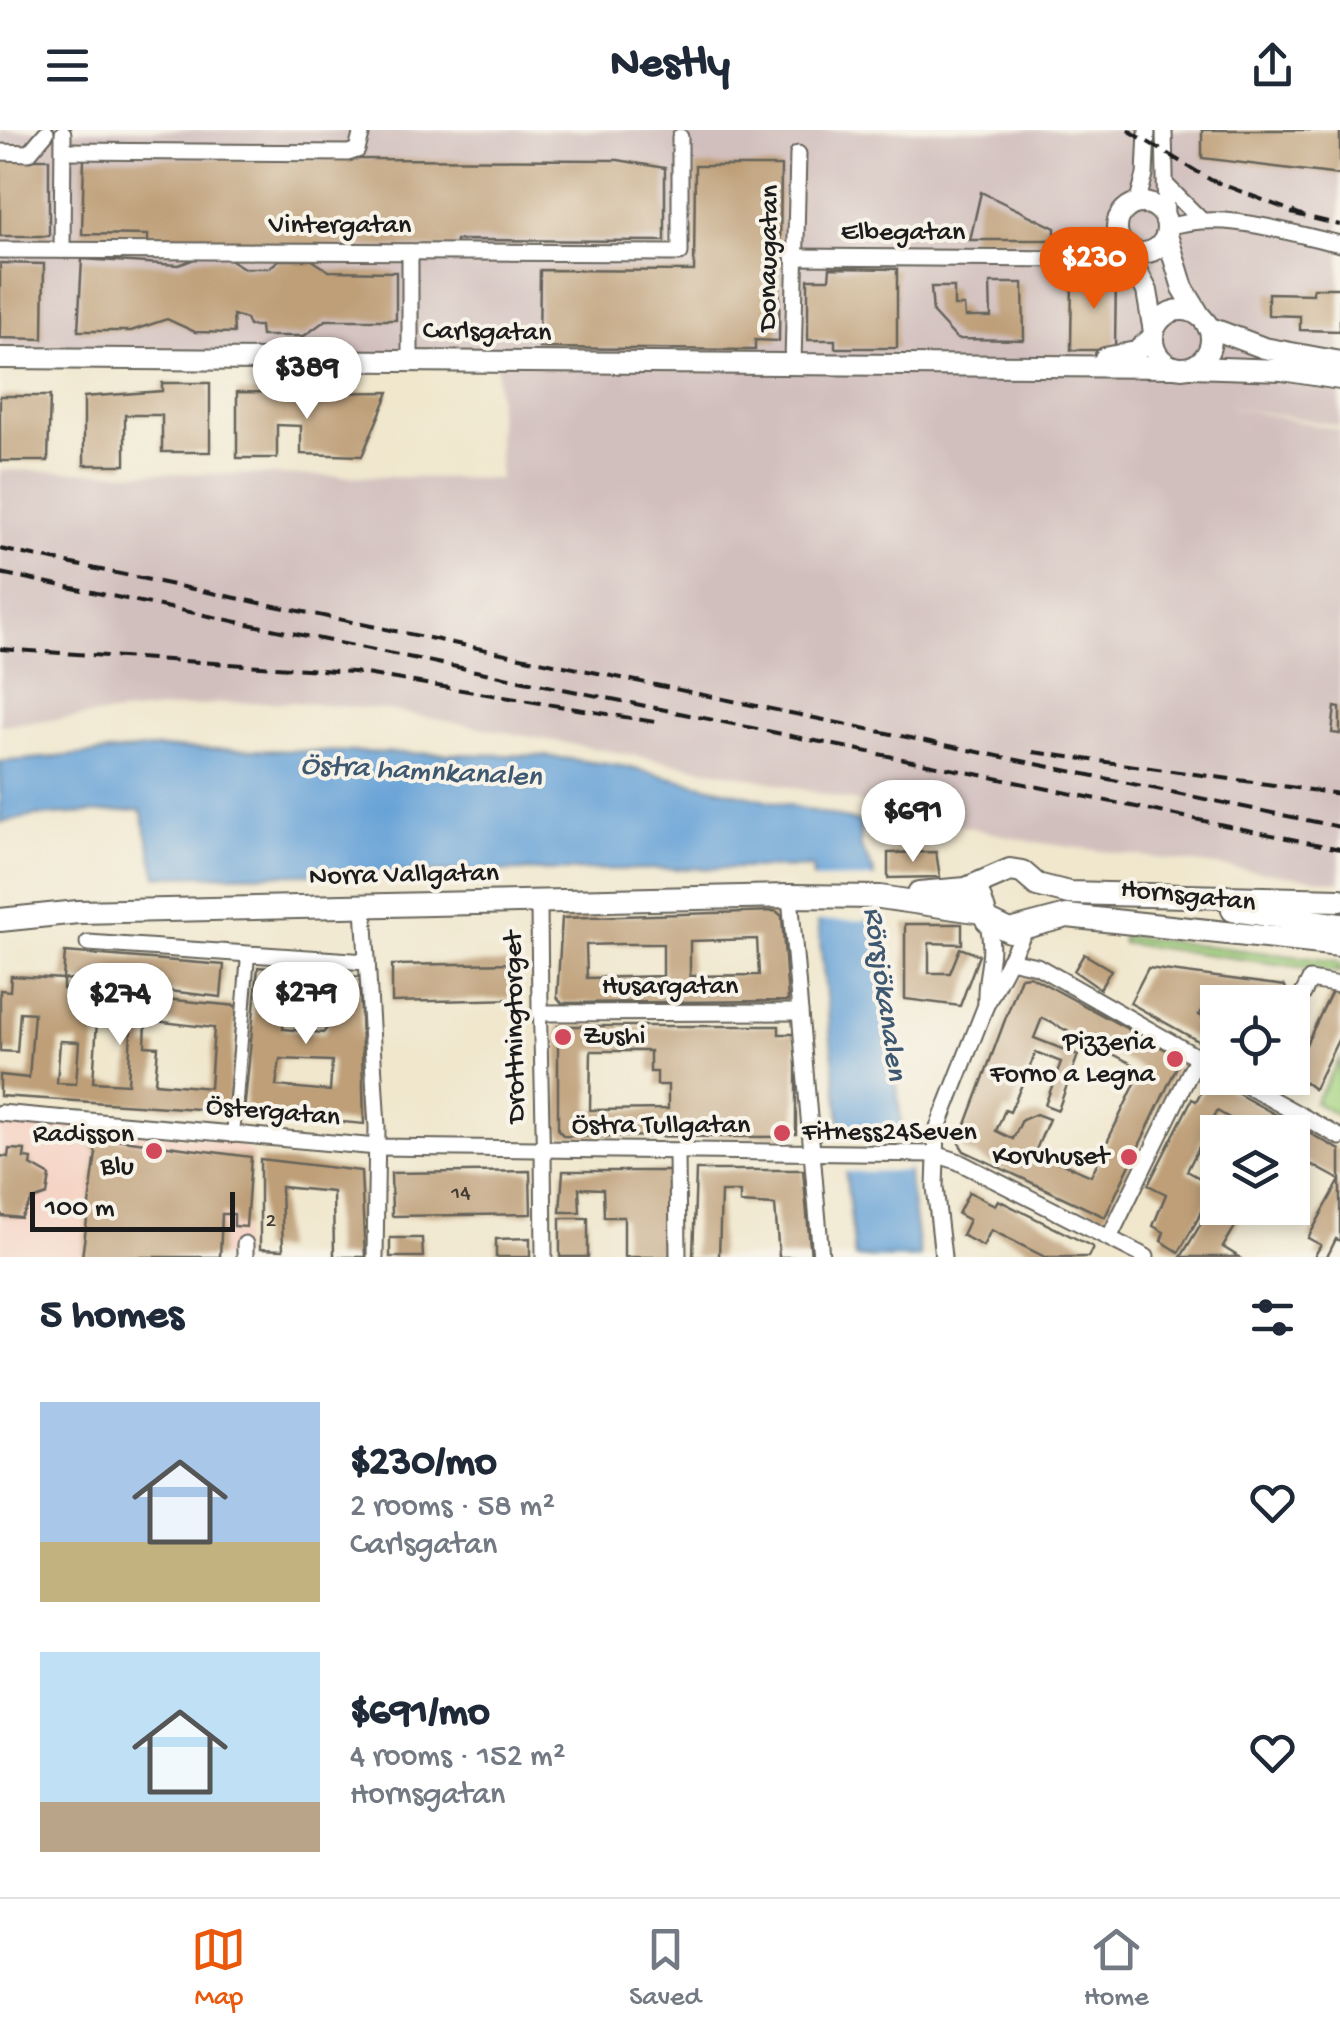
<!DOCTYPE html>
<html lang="en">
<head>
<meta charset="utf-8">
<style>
  body { margin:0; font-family:"Gochi Hand",sans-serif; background:#f6f6f7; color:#1f2937; height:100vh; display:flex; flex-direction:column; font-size:38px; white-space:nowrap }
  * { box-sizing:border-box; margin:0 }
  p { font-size:32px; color:#747a83 }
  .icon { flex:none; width:55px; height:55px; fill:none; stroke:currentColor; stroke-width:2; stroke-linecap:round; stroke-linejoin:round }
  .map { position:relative; height:1127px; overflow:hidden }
  .panel { display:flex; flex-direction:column; background:#fff; flex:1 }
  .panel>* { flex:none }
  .controls { position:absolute; left:1200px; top:855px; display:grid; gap:20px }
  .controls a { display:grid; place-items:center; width:110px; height:110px; border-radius:0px; background:#fff; box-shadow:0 5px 15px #0003; font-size:50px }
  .scale { position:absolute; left:30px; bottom:25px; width:205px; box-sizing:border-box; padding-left:10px; border:5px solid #1c1c1c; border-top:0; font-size:28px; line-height:35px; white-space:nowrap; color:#1c1c1c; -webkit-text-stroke:8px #f7f3e8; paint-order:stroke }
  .price { position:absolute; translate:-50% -85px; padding:0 22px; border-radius:35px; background:#fff; color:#222; font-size:32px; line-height:65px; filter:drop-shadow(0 2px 5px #0008) }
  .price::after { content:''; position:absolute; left:50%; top:60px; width:30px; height:22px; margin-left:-15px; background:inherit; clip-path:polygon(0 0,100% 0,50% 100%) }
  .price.active { background:#ea580c; color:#fff }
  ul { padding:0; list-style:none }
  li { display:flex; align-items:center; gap:30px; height:250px; padding:0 40px }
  li span { display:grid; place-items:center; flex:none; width:280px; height:200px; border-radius:0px; color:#555 }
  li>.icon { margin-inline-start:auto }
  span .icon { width:120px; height:120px; fill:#fffc; stroke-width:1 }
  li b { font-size:42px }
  h2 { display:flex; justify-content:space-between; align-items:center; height:120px; padding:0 40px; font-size:42px }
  header { display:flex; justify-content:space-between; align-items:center; height:130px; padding:0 40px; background:#fff; font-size:45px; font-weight:700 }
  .menu { display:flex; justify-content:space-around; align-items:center; height:140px; border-top:2px solid #e0e1e3; background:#fff; font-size:28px; color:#747a83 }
  .menu a { display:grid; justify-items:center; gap:5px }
  .menu .active { color:#ea580c }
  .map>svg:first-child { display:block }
  .built { fill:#f5d2c3 }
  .industrial { fill:#d1bfbd }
  .green { fill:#a6d583; stroke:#617850; stroke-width:2.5 }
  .water { fill:#66a2d7; stroke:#415f7a; stroke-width:2.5 }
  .pier { fill:#f0e7cd }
  .building { fill:#be9f78; fill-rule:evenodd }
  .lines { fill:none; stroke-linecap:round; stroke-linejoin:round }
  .pedestrian-casing { stroke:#66635a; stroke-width:16 }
  .minor-casing { stroke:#66635a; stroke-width:19 }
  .tertiary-casing { stroke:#66635a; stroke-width:24 }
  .secondary-casing { stroke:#66635a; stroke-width:26 }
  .pedestrian { stroke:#fff; stroke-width:12 }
  .minor { stroke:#fff; stroke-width:15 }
  .tertiary { stroke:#fff; stroke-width:20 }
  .secondary { stroke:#fff; stroke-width:22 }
  .rail { stroke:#1c1c1c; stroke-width:4; stroke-dasharray:15 8; stroke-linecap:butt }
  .poi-dot { fill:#d1495b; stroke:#f7f3e8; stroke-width:4 }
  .labels { text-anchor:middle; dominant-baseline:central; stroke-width:8; stroke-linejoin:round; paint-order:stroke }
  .number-label { font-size:22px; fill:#443d33 }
  .street-label { font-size:28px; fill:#1c1c1c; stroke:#f7f3e8 }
  .poi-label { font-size:28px; fill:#1c1c1c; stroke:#f7f3e8; text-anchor:end }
  .water-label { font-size:30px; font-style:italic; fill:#3d5870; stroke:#f7f3e8 }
</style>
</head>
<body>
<header><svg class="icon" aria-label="menu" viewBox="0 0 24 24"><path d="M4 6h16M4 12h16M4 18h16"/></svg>Nestly<svg class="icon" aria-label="share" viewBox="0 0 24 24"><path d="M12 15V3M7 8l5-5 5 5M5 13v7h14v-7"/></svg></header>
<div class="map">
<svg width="1340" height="1127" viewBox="0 0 1340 1127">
  <rect width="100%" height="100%" fill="#f7f3e8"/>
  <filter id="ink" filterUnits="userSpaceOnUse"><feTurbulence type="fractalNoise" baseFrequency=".01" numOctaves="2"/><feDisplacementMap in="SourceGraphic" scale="20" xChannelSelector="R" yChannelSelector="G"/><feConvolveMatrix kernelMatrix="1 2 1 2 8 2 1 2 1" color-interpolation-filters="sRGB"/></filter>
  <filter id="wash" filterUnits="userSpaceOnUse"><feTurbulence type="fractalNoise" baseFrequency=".0048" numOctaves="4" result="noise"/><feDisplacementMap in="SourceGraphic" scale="40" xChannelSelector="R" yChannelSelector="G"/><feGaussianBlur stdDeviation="2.25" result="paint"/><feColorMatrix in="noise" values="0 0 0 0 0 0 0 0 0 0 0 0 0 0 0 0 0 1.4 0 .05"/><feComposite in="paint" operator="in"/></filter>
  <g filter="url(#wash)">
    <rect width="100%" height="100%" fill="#f0e7cd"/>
    <polygon class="built" points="0,992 235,1010 253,1025 241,1127 0,1127"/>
    <polygon class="industrial" points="0,0 1340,0 1340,296 1223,275 1340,300 1340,752 1033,712 739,645 386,580 291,572 224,573 0,595 0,340 499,349 497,236 0,227"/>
    <g class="green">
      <polygon points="1122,806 1323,830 1340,833 1340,842 1123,813"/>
      <polygon points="1340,929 1340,987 1315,972"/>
    </g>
    <polygon class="water" points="156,618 545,626 621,636 860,692 861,718 873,740 902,1002 920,1127 855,1127 812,737 157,746 141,680 33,686 0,693 0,632"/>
    <g class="pier">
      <polygon points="879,748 880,790 815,791 809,749"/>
      <polygon points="838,1003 903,1003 908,1041 843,1042"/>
    </g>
    <g id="blocks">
      <g class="building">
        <polygon points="1202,0 1340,0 1340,45 1202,28"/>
        <polygon points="84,28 618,30 665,38 665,111 456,110 456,118 148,115 148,105 82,104"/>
        <rect x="0" y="29" width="49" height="77"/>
        <polygon points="695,36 781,36 779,211 755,210 755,220 539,218 540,140 694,141"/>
        <polygon points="981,62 1055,98 1055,110 970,110"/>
        <polygon points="197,128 229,129 244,138 269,138 279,130 312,130 329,141 396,142 396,190 326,190 304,206 261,206 260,196 249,196 246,189 233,185 234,203 195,202 167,189 131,201 78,201 82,129 179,135"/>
        <polygon points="0,133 44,134 43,209 0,208"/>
        <polygon points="830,138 897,139 897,218 835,218 835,210 808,210 808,149 829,149"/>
        <polygon points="1072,144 1116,144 1115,220 1071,220"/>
        <polygon points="990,153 1023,153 1024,210 957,209 933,183 931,157 954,157 954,176 964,176 965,187 991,187"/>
        <polygon points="1313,158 1340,158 1340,201 1300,200 1300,186 1268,185 1268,163 1313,164"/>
        <polygon points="162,253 210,253 210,322 162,322 162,285 125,285 125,335 84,335 84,267 162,261"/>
        <polygon points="237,262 302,263 389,262 362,326 301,324 301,296 277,295 277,328 237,328"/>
        <polygon points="0,266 50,266 48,331 0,331"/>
        <polygon points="1335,577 1340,578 1340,604 1332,603"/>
        <polygon points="936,722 940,747 888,748 888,723"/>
        <path d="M776,781L782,786L788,871L562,873L557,867L562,788ZM757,809L759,845L690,846V811ZM621,814H663V846L587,848L586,815Z"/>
        <polygon points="905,794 962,794 962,814 929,813 929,843 950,843 960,818 979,825 960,876 905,869"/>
        <polygon points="65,822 224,835 221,867 63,849"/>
        <polygon points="1084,824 1111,840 1100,859 1074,841"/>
        <polygon points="518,833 519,869 392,872 392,835"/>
        <path d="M258,837L360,847L364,994L244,983ZM280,871L326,876L327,898L323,903L283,899L285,879ZM280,929L332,931L330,961L276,956Z"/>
        <polygon points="1148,838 1285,856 1287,864 1282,872 1207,871 1199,885 1218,895 1218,922 1130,873"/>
        <path d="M11,846L63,849V859L99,861L93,952L128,954L133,866L237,876L228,981L0,966V945L29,948L34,883L20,882L17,922L0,921V860L10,861ZM146,890L214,898L210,958L155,953L158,917L145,916ZM60,911L79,912L76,954L57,953Z"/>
        <path d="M1030,846L1181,928L1105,1087L964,1021L959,1013L1021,847ZM1042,888L1142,939L1091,1046L1035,1022L1049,989L1036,984L1022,990L1013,1009L996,1001L1005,980L1010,982L1036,922L1061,932L1045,975L1058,980L1078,925L1034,908Z"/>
        <polygon points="1332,861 1340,865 1340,906 1314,959 1292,943"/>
        <path d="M558,896H779V904H796V1004H784V1007L564,1006L558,1000ZM591,921H650V942H657V955H668V979L590,980Z"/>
        <polygon points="1209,948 1340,1020 1340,1050 1292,1024 1292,1002 1254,1002 1217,981 1187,1041 1216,1057 1179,1122 1161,1111 1164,1102 1153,1096 1166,1064 1148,1055 1192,969 1196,971"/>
        <polygon points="100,1007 251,1027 246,1097 234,1096 234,1084 222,1084 220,1127 82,1127 96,1023 91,1014"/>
        <polygon points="9,1019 25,1020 24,1028 32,1029 31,1035 50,1046 47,1065 32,1070 21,1088 2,1086 0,1081 0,1026 8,1027"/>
        <polygon points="260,1029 361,1041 365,1127 334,1127 333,1062 281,1057 283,1120 260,1119"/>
        <polygon points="696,1040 803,1040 811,1127 779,1127 775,1075 740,1073 740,1062 721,1062 719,1127 693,1127"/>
        <polygon points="530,1041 531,1084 392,1086 391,1043"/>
        <polygon points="563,1041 669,1041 670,1127 624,1127 624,1087 604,1087 603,1059 579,1058 580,1082 560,1082"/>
        <polygon points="1340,1050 1340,1111 1336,1109 1327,1127 1314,1127 1321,1115 1308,1108"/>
        <polygon points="969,1062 995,1075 998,1070 1093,1117 1088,1127 1045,1127 991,1100 983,1116 962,1105 969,1090 958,1084"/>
        <polygon points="1218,1065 1218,1078 1246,1078 1223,1117 1239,1127 1181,1127"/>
        <rect x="560" y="1088" width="28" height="39"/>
        <polygon points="390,1108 422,1108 423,1127 390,1127"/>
        <polygon points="530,1108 530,1127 496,1127 496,1109"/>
      </g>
    </g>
  </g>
  <g filter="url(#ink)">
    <use href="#blocks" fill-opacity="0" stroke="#66635a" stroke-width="2.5"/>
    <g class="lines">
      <defs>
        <g id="pedestrian">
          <polyline points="540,883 543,1020"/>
          <polyline points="233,1006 248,825"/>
        </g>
        <g id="minor">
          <polyline points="1164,0 1166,89"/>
          <polyline points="64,21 348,23 357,20 361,5"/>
          <polyline points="0,22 29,23 46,3"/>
          <polyline points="1166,55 1201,90"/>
          <polyline points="1137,73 1145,45 1147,0"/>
          <path d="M1168,97C1224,80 1284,102 1340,114"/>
          <polyline points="0,120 680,123 680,7"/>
          <polyline points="62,120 63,3"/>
          <polyline points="793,127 1072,129"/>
          <polyline points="410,230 410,122"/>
          <polyline points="793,233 798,24"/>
          <polyline points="790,766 821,1127"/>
          <polyline points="539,773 540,883 800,882"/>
          <polyline points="364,778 377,997 375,1127"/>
          <polyline points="88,813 367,832"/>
          <polyline points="1009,830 1037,836 1218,939"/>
          <path d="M986,875C984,839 997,830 987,790"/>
          <polyline points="1292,885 1310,850 1340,855"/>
          <polyline points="1233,948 1340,1007"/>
          <polyline points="0,983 377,1017 935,1024 957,1031 1146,1127"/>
          <polyline points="543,1020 544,1127"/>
          <polyline points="677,1021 678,1127"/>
          <polyline points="1110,1106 1197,928"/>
          <polyline points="245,1114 245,1127"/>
          <polyline points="943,1127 935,1057 937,1000 986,875 1026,798"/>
        </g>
        <g id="tertiary">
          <circle cx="1142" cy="98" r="25"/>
          <polyline points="1167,105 1183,158 1200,186"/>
          <polyline points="1124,117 1147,161 1154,202"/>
          <circle cx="1182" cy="209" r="29"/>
          <polyline points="1208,197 1264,218 1340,232"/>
          <polyline points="0,228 1175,237"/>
          <polyline points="1105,228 1136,222 1153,207"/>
          <polyline points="1191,237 1282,240 1340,249"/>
        </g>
        <g id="secondary">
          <polyline points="919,763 966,759 1010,740 1022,742 1037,755 1069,763 1340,770"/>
          <polyline points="980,769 987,790 1010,801 1067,786 1340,815"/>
          <polyline points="1233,780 1340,795"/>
          <polyline points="0,790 78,782 790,766 880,767 982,782"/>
        </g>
      </defs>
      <use href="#pedestrian" class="pedestrian-casing"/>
      <use href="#minor" class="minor-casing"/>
      <use href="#tertiary" class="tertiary-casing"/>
      <use href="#secondary" class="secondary-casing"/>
      <use href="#pedestrian" class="pedestrian"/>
      <use href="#minor" class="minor"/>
      <use href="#tertiary" class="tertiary"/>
      <use href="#secondary" class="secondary"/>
      <g class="rail">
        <polyline points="1128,0 1211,50 1302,85"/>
        <polyline points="1291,83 1340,95"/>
        <polyline points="0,419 1340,697"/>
        <polyline points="0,443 1340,719"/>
        <polyline points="0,519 353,542 655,592"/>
        <polyline points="1033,622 1340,664"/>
      </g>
    </g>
  </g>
  <g class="poi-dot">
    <circle cx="563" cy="907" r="10"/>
    <circle cx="1175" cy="929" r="10"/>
    <circle cx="782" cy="1003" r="10"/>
    <circle cx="154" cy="1021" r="10"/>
    <circle cx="1129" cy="1027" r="10"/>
  </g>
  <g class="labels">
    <g class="number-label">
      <text x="461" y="1064">14</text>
      <text x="271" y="1092">2</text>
    </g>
    <g class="street-label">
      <text x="340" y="96">Vintergatan</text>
      <text x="903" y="103">Elbegatan</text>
      <text transform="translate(770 128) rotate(-89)">Donaugatan</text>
      <text transform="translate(487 203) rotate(1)">Carlsgatan</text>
      <text transform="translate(404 746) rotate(-1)">Norra Vallgatan</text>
      <text transform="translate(1188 767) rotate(6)">Hornsgatan</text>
      <text x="670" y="857">Husargatan</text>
      <text transform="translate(516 897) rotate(-91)">Drottningtorget</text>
      <text transform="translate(273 983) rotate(5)">Östergatan</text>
      <text x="661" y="996">Östra Tullgatan</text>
    </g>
    <g class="poi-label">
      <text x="583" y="907" text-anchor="start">Zushi</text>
      <text x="1155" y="913">Pizzeria<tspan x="1155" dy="32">Forno a Legna</tspan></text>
      <text x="802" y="1003" text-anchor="start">Fitness24Seven</text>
      <text x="134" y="1005">Radisson<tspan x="134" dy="32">Blu</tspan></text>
      <text x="1109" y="1027">Korvhuset</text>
    </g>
    <g class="water-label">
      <text transform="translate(421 643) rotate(3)">Östra hamnkanalen</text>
      <text transform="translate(883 864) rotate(82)">Rörsjökanalen</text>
    </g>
  </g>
</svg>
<div class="controls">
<a><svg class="icon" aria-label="locate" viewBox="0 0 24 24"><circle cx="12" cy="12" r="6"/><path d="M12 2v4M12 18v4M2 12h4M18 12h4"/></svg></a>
<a><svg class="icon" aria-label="layers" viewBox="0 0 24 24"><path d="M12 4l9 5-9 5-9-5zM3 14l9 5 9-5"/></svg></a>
</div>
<div class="scale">100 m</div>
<b class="price active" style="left:1094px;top:182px">$230</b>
<b class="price" style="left:307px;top:292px">$389</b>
<b class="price" style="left:913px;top:735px">$691</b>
<b class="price" style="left:306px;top:917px">$279</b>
<b class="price" style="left:120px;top:918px">$274</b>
</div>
<section class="panel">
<h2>5 homes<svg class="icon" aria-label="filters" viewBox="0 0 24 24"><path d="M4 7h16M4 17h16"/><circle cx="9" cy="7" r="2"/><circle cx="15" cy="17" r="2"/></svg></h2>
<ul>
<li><span style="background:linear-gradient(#a9c7e8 70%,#c2b280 0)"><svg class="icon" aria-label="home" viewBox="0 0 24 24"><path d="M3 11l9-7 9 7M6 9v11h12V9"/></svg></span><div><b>$230/mo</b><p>2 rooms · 58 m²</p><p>Carlsgatan</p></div><svg class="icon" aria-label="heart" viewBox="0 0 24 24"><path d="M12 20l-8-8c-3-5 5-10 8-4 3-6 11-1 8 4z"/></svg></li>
<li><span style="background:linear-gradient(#bfe0f5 75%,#b9a48a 0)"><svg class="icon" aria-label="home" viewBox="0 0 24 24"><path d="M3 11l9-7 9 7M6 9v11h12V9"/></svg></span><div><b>$691/mo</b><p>4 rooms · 152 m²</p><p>Hornsgatan</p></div><svg class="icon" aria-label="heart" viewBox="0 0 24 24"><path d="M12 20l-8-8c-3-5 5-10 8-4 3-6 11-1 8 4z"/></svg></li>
</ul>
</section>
<nav class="menu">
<a class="active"><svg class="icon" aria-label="map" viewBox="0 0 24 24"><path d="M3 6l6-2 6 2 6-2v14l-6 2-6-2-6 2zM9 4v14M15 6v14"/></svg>Map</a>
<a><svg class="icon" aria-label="saved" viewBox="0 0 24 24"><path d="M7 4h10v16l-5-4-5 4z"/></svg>Saved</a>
<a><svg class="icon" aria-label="home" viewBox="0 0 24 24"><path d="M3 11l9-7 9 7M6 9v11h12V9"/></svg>Home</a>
</nav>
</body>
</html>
